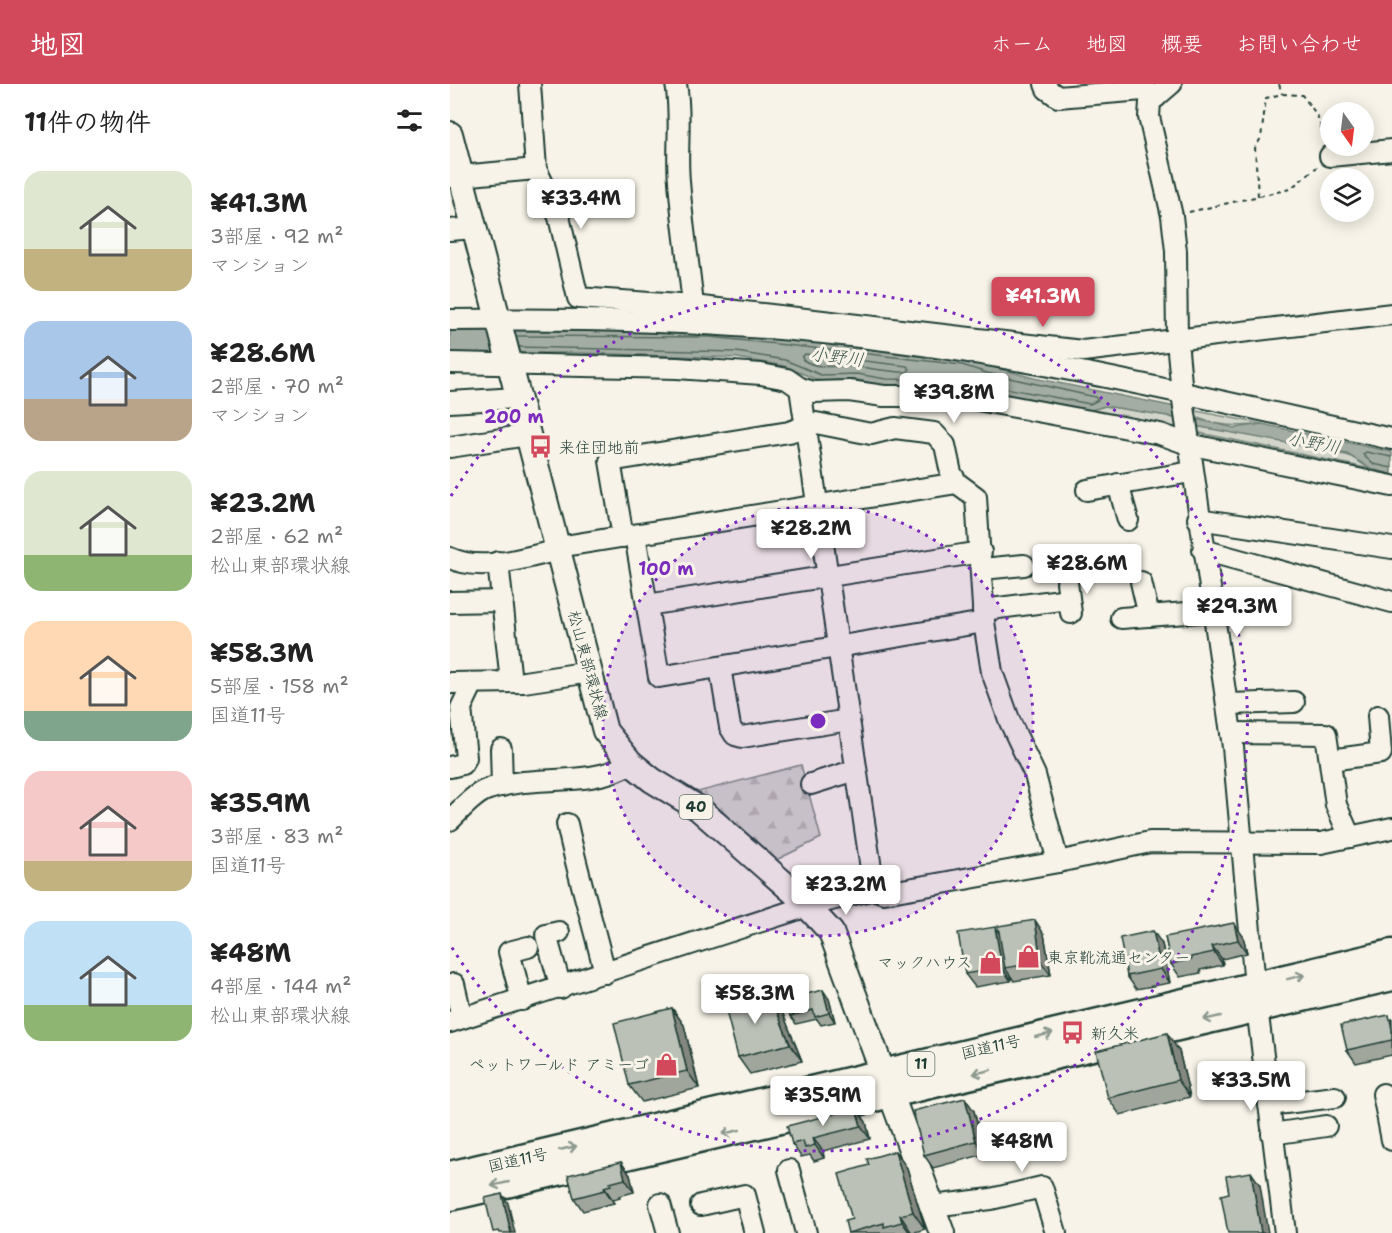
<!DOCTYPE html>
<html lang="ja">
<head>
<meta charset="utf-8">
<style>
  body { margin:0; font-family:"Shantell Sans","Klee One",sans-serif; background:#f2f2f2; color:#222; height:100vh; display:flex; flex-direction:column; font-size:22px; white-space:nowrap }
  * { box-sizing:border-box; margin:0 }
  p { font-size:20px; color:#767676 }
  .icon { flex:none; width:33px; height:33px; fill:none; stroke:currentColor; stroke-width:2; stroke-linecap:round; stroke-linejoin:round }
  .map { position:relative; flex:1; overflow:hidden }
  .panel { display:flex; flex-direction:column; background:#fff; width:450px }
  .panel>* { flex:none }
  .needle { width:39px; rotate:166deg }
  .fabs { position:absolute; left:870px; top:18px; display:grid; gap:12px }
  .fabs a { display:grid; place-items:center; width:54px; height:54px; border-radius:50%; background:#fff; box-shadow:0 3px 15px #0003; font-size:30px }
  .price { position:absolute; translate:-50% -51px; padding:0 14px; border-radius:6px; background:#fff; color:#222; font-size:20px; line-height:39px; filter:drop-shadow(0 2px 3px #0008) }
  .price::after { content:''; position:absolute; left:50%; top:36px; width:18px; height:14px; margin-left:-9px; background:inherit; clip-path:polygon(0 0,100% 0,50% 100%) }
  .price.selected { background:#d1495b; color:#fff }
  ul { padding:0; list-style:none }
  li { display:flex; align-items:center; gap:18px; height:150px; padding:0 24px }
  li span { display:grid; place-items:center; flex:none; width:168px; height:120px; border-radius:18px; color:#555 }
  li>.icon { margin-inline-start:auto }
  span .icon { width:72px; height:72px; fill:#fffc; stroke-width:1 }
  li b { font-size:26px }
  h2 { display:flex; justify-content:space-between; align-items:center; height:72px; padding:0 24px; font-size:26px }
  header { display:flex; align-items:center; gap:36px; box-sizing:border-box; height:84px; padding:0 30px; background:#d1495b; color:#fff }
  header strong { font-size:28px }
  nav { display:flex; gap:33px; margin-inline-start:auto; font-size:21px }
  main { display:flex; flex:1; min-height:0 }
  .map>svg:first-child { display:block }
  .green { fill:#d3d5ca; stroke:#79897f; stroke-width:1.5 }
  .forest { fill:url(#forest-firs); stroke:#79897f; stroke-width:1.5 }
  .water { fill:#a4ada3; stroke:#6f8077; stroke-width:1.5 }
  .lines { fill:none; stroke-linecap:round; stroke-linejoin:round }
  .shore { stroke:#546a60; stroke-width:1.5 }
  .minor-casing { stroke:#1f3d34; stroke-width:24 }
  .major-casing { stroke:#1f3d34; stroke-width:28 }
  .highway-casing { stroke:#1f3d34; stroke-width:33 }
  .path { stroke:#1f3d34; stroke-width:2; stroke-dasharray:4.5 4.5; stroke-linecap:butt }
  .minor { stroke:#f7f3e8; stroke-width:20 }
  .major { stroke:#f7f3e8; stroke-width:24 }
  .highway { stroke:#f7f3e8; stroke-width:28 }
  .wall { fill:#a1a69d; stroke:#1f3d34; stroke-width:1.5 }
  .shaded-wall { fill:#83877f; stroke:#1f3d34; stroke-width:1.5 }
  .building { fill:#bbc1b6; stroke:#1f3d34; stroke-width:1.5 }
  .oneway { stroke:#8b988e }
  .ring { fill:none; stroke:#7b2cbf; stroke-width:3; stroke-dasharray:3 6 }
  .labels { text-anchor:middle; dominant-baseline:central; stroke-width:6; stroke-linejoin:round; paint-order:stroke }
  .shield { fill:#f7f3e8; stroke:#60746a; stroke-width:1.5 }
  .shield-label { font-size:15px; font-weight:bold; fill:#1f3d34 }
  .poi-label { font-size:16px; fill:#1f3d34; stroke:#f7f3e8; text-anchor:start }
  .street-label { font-size:16px; fill:#1f3d34; stroke:#f7f3e8 }
  .water-label { font-size:18px; font-style:italic; fill:#405950; stroke:#f7f3e8 }
  .centre { fill:#7b2cbf; stroke:#f7f3e8; stroke-width:3 }
  .ring-label { font-size:18px; text-anchor:middle; font-weight:bold; fill:#7b2cbf; stroke:#f7f3e8; stroke-width:6; stroke-linejoin:round; paint-order:stroke }
</style>
</head>
<body>
<header>
<strong>地図</strong>
<nav><a>ホーム</a><a>地図</a><a>概要</a><a>お問い合わせ</a></nav>
</header>
<main>
<section class="panel">
<h2>11件の物件<svg class="icon" aria-label="filters" viewBox="0 0 24 24"><path d="M4 7h16M4 17h16"/><circle cx="9" cy="7" r="2"/><circle cx="15" cy="17" r="2"/></svg></h2>
<ul>
<li><span style="background:linear-gradient(#dfe7d0 65%,#c2b280 0)"><svg class="icon" aria-label="home" viewBox="0 0 24 24"><path d="M3 11l9-7 9 7M6 9v11h12V9"/></svg></span><div><b>¥41.3M</b><p>3部屋 · 92 m²</p><p>マンション</p></div></li>
<li><span style="background:linear-gradient(#a9c7e8 65%,#b9a48a 0)"><svg class="icon" aria-label="home" viewBox="0 0 24 24"><path d="M3 11l9-7 9 7M6 9v11h12V9"/></svg></span><div><b>¥28.6M</b><p>2部屋 · 70 m²</p><p>マンション</p></div></li>
<li><span style="background:linear-gradient(#dfe7d0 70%,#8fb573 0)"><svg class="icon" aria-label="home" viewBox="0 0 24 24"><path d="M3 11l9-7 9 7M6 9v11h12V9"/></svg></span><div><b>¥23.2M</b><p>2部屋 · 62 m²</p><p>松山東部環状線</p></div></li>
<li><span style="background:linear-gradient(#ffd9b3 75%,#7fa58c 0)"><svg class="icon" aria-label="home" viewBox="0 0 24 24"><path d="M3 11l9-7 9 7M6 9v11h12V9"/></svg></span><div><b>¥58.3M</b><p>5部屋 · 158 m²</p><p>国道11号</p></div></li>
<li><span style="background:linear-gradient(#f6c9c9 75%,#c2b280 0)"><svg class="icon" aria-label="home" viewBox="0 0 24 24"><path d="M3 11l9-7 9 7M6 9v11h12V9"/></svg></span><div><b>¥35.9M</b><p>3部屋 · 83 m²</p><p>国道11号</p></div></li>
<li><span style="background:linear-gradient(#bfe0f5 70%,#8fb573 0)"><svg class="icon" aria-label="home" viewBox="0 0 24 24"><path d="M3 11l9-7 9 7M6 9v11h12V9"/></svg></span><div><b>¥48M</b><p>4部屋 · 144 m²</p><p>松山東部環状線</p></div></li>
</ul>
</section>
<div class="map">
<svg width="942" height="1149" viewBox="0 0 942 1149">
  <defs>
    <pattern id="forest-firs" width="22" height="20" patternUnits="userSpaceOnUse" patternTransform="scale(1.5)"><rect width="22" height="20" fill="#d3d5ca"/><path d="M5 1l3.5 6h-7zM16 11l3.5 6h-7z" fill="#b5b8ae"/></pattern>
  </defs>
  <rect width="100%" height="100%" fill="#f7f3e8"/>
  <filter id="ink" filterUnits="userSpaceOnUse"><feTurbulence type="fractalNoise" baseFrequency=".0167" numOctaves="2"/><feDisplacementMap in="SourceGraphic" scale="12" xChannelSelector="R" yChannelSelector="G"/><feConvolveMatrix kernelMatrix="1 2 1 2 8 2 1 2 1" color-interpolation-filters="sRGB"/></filter>
  <g filter="url(#ink)">
    <g class="green">
      <polygon points="655,322 718,332 745,342 801,351 900,372 921,385 641,326"/>
      <path d="M721,322L812,340C776,345 753,339 721,322Z"/>
    </g>
    <polygon class="forest" points="351,681 371,754 324,777 240,710"/>
    <polygon class="water" points="0,246 260,247 513,275 584,294 721,322 746,335 785,344 812,340 942,368 942,390 921,385 897,370 745,342 718,332 655,322 641,326 512,302 436,302 407,296 370,297 334,282 287,274 132,269 0,269"/>
    <g class="lines">
      <g class="shore">
        <polyline points="66,252 260,253 402,268 512,281 537,289 645,313 648,316 640,320 512,296 436,295 407,290 371,291 335,276 287,268 69,263"/>
        <path d="M355,270L457,282L460,285L457,288C440,288 426,285 409,283C389,280 371,287 353,276L352,273Z"/>
        <polyline points="942,373 916,368 913,371 923,380 942,384"/>
      </g>
      <defs>
        <g id="minor">
          <polyline points="80,0 86,85 109,133 128,214 243,222 633,267 942,230"/>
          <path d="M226,0C232,32 226,65 229,97C232,139 239,180 243,222"/>
          <polyline points="595,0 597,5 608,13 693,6 706,13"/>
          <polyline points="721,0 700,18 699,33 722,132 726,167 727,257 732,309 783,663 807,923 835,1149"/>
          <polyline points="880,72 942,66"/>
          <polyline points="0,93 86,85"/>
          <polyline points="0,146 24,144"/>
          <path d="M0,236C134,234 268,237 401,252C584,272 763,316 942,355"/>
          <polyline points="0,279 227,284 311,290 337,295 350,304 364,308 399,307 434,312 506,312 710,350 738,360 942,402"/>
          <polyline points="350,304 424,805"/>
          <polyline points="0,318 67,314"/>
          <polyline points="0,363 77,351"/>
          <polyline points="668,400 678,436"/>
          <polyline points="637,406 741,388"/>
          <polyline points="748,435 942,464"/>
          <polyline points="185,451 209,593 534,538"/>
          <polyline points="173,453 160,377 339,348 366,339 421,350 445,344 484,349 495,361 501,389 507,399 526,413 534,538 542,588 560,638 585,691 608,778"/>
          <polyline points="108,463 507,399"/>
          <polyline points="753,466 942,518"/>
          <path d="M0,474C32,489 76,473 109,466"/>
          <polyline points="48,478 61,598"/>
          <polyline points="532,485 574,481"/>
          <polyline points="617,498 621,529"/>
          <polyline points="691,498 699,532"/>
          <polyline points="0,518 53,517"/>
          <polyline points="197,521 531,468"/>
          <polyline points="533,526 619,515"/>
          <polyline points="671,534 763,527"/>
          <polyline points="270,583 280,643 285,651 292,653 399,636"/>
          <polyline points="0,599 74,598 140,588"/>
          <polyline points="777,620 844,618"/>
          <polyline points="781,649 876,650 886,721 900,753"/>
          <polyline points="51,665 52,702"/>
          <polyline points="880,676 931,669 928,632"/>
          <polyline points="0,683 12,680 16,674 11,624 23,599"/>
          <polyline points="361,700 406,686"/>
          <path d="M0,736C10,727 23,711 36,706C81,689 139,705 181,679"/>
          <path d="M117,740C128,791 143,839 155,889"/>
          <polyline points="109,848 96,851 111,904"/>
          <polyline points="4,900 12,934"/>
          <polyline points="72,916 59,868 78,863"/>
          <polyline points="0,938 358,822 424,805 434,809 487,800 608,778 700,758 871,759 942,744"/>
          <polyline points="933,1010 942,1056"/>
          <polyline points="819,1021 885,1013"/>
          <polyline points="822,1050 876,1042"/>
          <polyline points="339,1086 356,1149"/>
          <polyline points="210,1120 218,1149"/>
          <polyline points="251,1121 295,1111 305,1149"/>
          <polyline points="482,1122 541,1115 592,1103 606,1149"/>
        </g>
        <polyline id="major" points="0,50 155,647 181,679 202,696 248,724 347,811 381,848 492,1149"/>
        <g id="highway">
          <polyline points="0,1092 942,870"/>
          <polyline points="0,1112 942,892"/>
        </g>
      </defs>
      <use href="#minor" class="minor-casing"/>
      <use href="#major" class="major-casing"/>
      <use href="#highway" class="highway-casing"/>
      <g class="path">
        <polyline points="829,0 832,10"/>
        <polyline points="808,112 805,64 811,54 816,14 832,10 852,11 867,31 875,57"/>
        <polyline points="739,128 840,105 867,83"/>
      </g>
      <use href="#minor" class="minor"/>
      <use href="#major" class="major"/>
      <use href="#highway" class="highway"/>
    </g>
    <g class="wall">
      <polygon points="550,850 594,850 601,891 564,897 560,891 561,897 525,903 515,890"/>
      <polygon points="793,852 797,869 772,875 773,881 750,886 751,889 730,893 721,880 715,853"/>
      <polygon points="712,860 720,899 686,905 677,892"/>
      <polygon points="379,915 385,938 371,941 367,935 346,940 340,932"/>
      <polygon points="222,924 234,941 249,1004 192,1018 179,1001"/>
      <polygon points="331,925 352,977 300,990 288,973"/>
      <polygon points="942,935 942,971 906,979 897,966"/>
      <polygon points="729,967 740,1013 670,1031 658,1014"/>
      <polygon points="406,1024 416,1038 420,1055 373,1067 374,1074 364,1077 360,1071 351,1073 342,1060"/>
      <polygon points="524,1027 535,1070 483,1084 474,1071"/>
      <polygon points="171,1078 180,1091 184,1108 169,1112 170,1114 163,1116 164,1119 133,1127 124,1114"/>
      <polygon points="457,1084 475,1145 462,1149 398,1149 402,1135"/>
    </g>
    <g class="shaded-wall">
      <polygon points="585,836 594,850 601,891 591,878"/>
      <polygon points="784,839 793,852 797,869 788,856"/>
      <polygon points="545,843 554,856 555,884 560,891 561,897 552,884"/>
      <polygon points="703,847 712,860 720,899 711,885"/>
      <polygon points="762,862 772,875 773,881 764,868"/>
      <polygon points="373,906 379,915 385,938 379,929"/>
      <polygon points="319,908 331,925 352,977 340,960"/>
      <polygon points="222,924 234,941 249,1004 237,987"/>
      <polygon points="717,949 729,967 740,1013 728,996"/>
      <polygon points="515,1014 524,1027 535,1070 526,1057"/>
      <polygon points="406,1024 416,1038 420,1055 411,1042"/>
      <polygon points="363,1054 373,1067 374,1074 365,1061"/>
      <polygon points="445,1067 457,1084 475,1145 463,1128"/>
      <polygon points="171,1078 180,1091 184,1108 175,1095"/>
      <polygon points="801,1088 810,1101 818,1149 811,1149"/>
      <polygon points="154,1103 163,1116 164,1119 155,1106"/>
      <polygon points="52,1110 58,1119 65,1149 61,1149"/>
      <polygon points="450,1131 462,1149 460,1149 452,1138"/>
    </g>
    <g class="building">
      <polygon points="585,836 591,878 555,884 548,842"/>
      <polygon points="784,839 788,856 762,862 764,868 741,873 742,875 721,880 715,853"/>
      <polygon points="545,843 552,884 515,890 508,849"/>
      <polygon points="703,847 711,885 677,892 670,854"/>
      <polygon points="373,906 379,929 365,933 363,926 340,932 336,915"/>
      <polygon points="319,908 340,960 288,973 274,919"/>
      <polygon points="222,924 237,987 179,1001 164,939"/>
      <polygon points="939,931 942,945 942,956 897,966 891,941"/>
      <polygon points="717,949 728,996 658,1014 646,967"/>
      <polygon points="515,1014 526,1057 474,1071 463,1027"/>
      <polygon points="406,1024 411,1042 363,1054 365,1061 355,1064 353,1057 342,1060 337,1042"/>
      <polygon points="445,1067 463,1128 450,1131 452,1138 434,1143 434,1139 398,1149 395,1137 402,1135 389,1090 419,1081 417,1075"/>
      <polygon points="171,1078 175,1095 160,1099 161,1101 154,1103 155,1106 124,1114 118,1091"/>
      <polygon points="801,1088 811,1149 778,1149 771,1111 779,1109 776,1092"/>
      <polygon points="52,1110 61,1149 50,1149 49,1147 43,1148 35,1114"/>
    </g>
    <defs><path id="oneway-shaft" d="M-6 0H5M1.5-3L5.5 0L1.5 3" fill="none" stroke-width="1.6" stroke-linecap="round" stroke-linejoin="round" transform="scale(1.5)"/></defs>
    <g class="oneway">
      <use href="#oneway-shaft" transform="translate(846 893) rotate(-14)"/>
      <use href="#oneway-shaft" transform="translate(762 934) rotate(167)"/>
      <use href="#oneway-shaft" transform="translate(594 951) rotate(-13)"/>
      <use href="#oneway-shaft" transform="translate(532 988) rotate(167)"/>
      <use href="#oneway-shaft" transform="translate(281 1048) rotate(167)"/>
      <use href="#oneway-shaft" transform="translate(118 1064) rotate(-13)"/>
      <use href="#oneway-shaft" transform="translate(50 1100) rotate(167)"/>
    </g>
  </g>
  <circle cx="368" cy="637" r="215" fill="#7b2cbf" fill-opacity=".12"/>
  <g class="ring">
    <circle cx="368" cy="637" r="215"/>
    <path d="M1 412A430 430 0 1 1 1 862"/>
  </g>
  <defs>
    <symbol id="bus-bare" viewBox="-9 -9 18 18"><path d="M-5-6H5V4H4V6H2V4H-2V6H-4V4H-5ZM-3.5-4V0h7V-4ZM-3.5 1.2v1.5H-2V1.2ZM2 1.2v1.5H3.5V1.2Z" fill="#d1495b" stroke="#f7f3e8" stroke-width="2.5" paint-order="stroke"/></symbol>
    <symbol id="shop-bare" viewBox="-9 -9 18 18"><path d="M-5-2.5h2.3a2.7 3.5 0 0 1 5.4 0H5L5.5 6h-11ZM-1.5-2.5h3a1.5 2.3 0 0 0-3 0Z" fill="#d1495b" stroke="#f7f3e8" stroke-width="2.5" paint-order="stroke"/></symbol>
  </defs>
  <g fill-rule="evenodd">
    <use href="#bus-bare" x="74" y="346" width="33" height="33"/>
    <use href="#shop-bare" x="562" y="856" width="33" height="33"/>
    <use href="#shop-bare" x="524" y="862" width="33" height="33"/>
    <use href="#bus-bare" x="606" y="932" width="33" height="33"/>
    <use href="#shop-bare" x="200" y="964" width="33" height="33"/>
  </g>
  <g class="labels">
    <g class="shield">
      <rect x="229.5" y="711" width="33" height="24" rx="4.5"/>
      <rect x="457.5" y="968" width="27" height="24" rx="4.5"/>
    </g>
    <g class="shield-label">
      <text x="246" y="723">40</text>
      <text x="471" y="980">11</text>
    </g>
    <g class="poi-label">
      <text x="109" y="363">来住団地前</text>
      <text x="597" y="873">東京靴流通センター</text>
      <text x="522" y="878" text-anchor="end">マックハウス</text>
      <text x="641" y="949">新久米</text>
      <text x="199" y="980" text-anchor="end">ペットワールド アミーゴ</text>
    </g>
    <g class="street-label">
      <text transform="translate(138 581) rotate(75)">松山東部環状線</text>
      <text transform="translate(541 963) rotate(-13)">国道11号</text>
      <text transform="translate(68 1076) rotate(-13)">国道11号</text>
    </g>
    <g class="water-label">
      <text transform="translate(387 273) rotate(7)">小野川</text>
      <text transform="translate(864 359) rotate(11)">小野川</text>
    </g>
  </g>
  <circle cx="368" cy="637" r="9" class="centre"/>
  <g class="ring-label">
    <text x="64" y="339">200 m</text>
    <text x="216" y="491">100 m</text>
  </g>
</svg>
<div class="fabs">
<a><svg class="needle" viewBox="-14 -14 28 28"><path d="M0-13l5 13h-10z" fill="#e53935"/><path d="M0 13l5-13h-10z" fill="#767676"/></svg></a>
<a><svg class="icon" aria-label="layers" viewBox="0 0 24 24"><path d="M12 4l9 5-9 5-9-5zM3 14l9 5 9-5"/></svg></a>
</div>
<b class="price" style="left:131px;top:146px">¥33.4M</b>
<b class="price selected" style="left:593px;top:244px">¥41.3M</b>
<b class="price" style="left:504px;top:340px">¥39.8M</b>
<b class="price" style="left:361px;top:476px">¥28.2M</b>
<b class="price" style="left:637px;top:511px">¥28.6M</b>
<b class="price" style="left:787px;top:554px">¥29.3M</b>
<b class="price" style="left:396px;top:832px">¥23.2M</b>
<b class="price" style="left:305px;top:941px">¥58.3M</b>
<b class="price" style="left:801px;top:1028px">¥33.5M</b>
<b class="price" style="left:373px;top:1043px">¥35.9M</b>
<b class="price" style="left:572px;top:1089px">¥48M</b>
</div>
</main>
</body>
</html>
